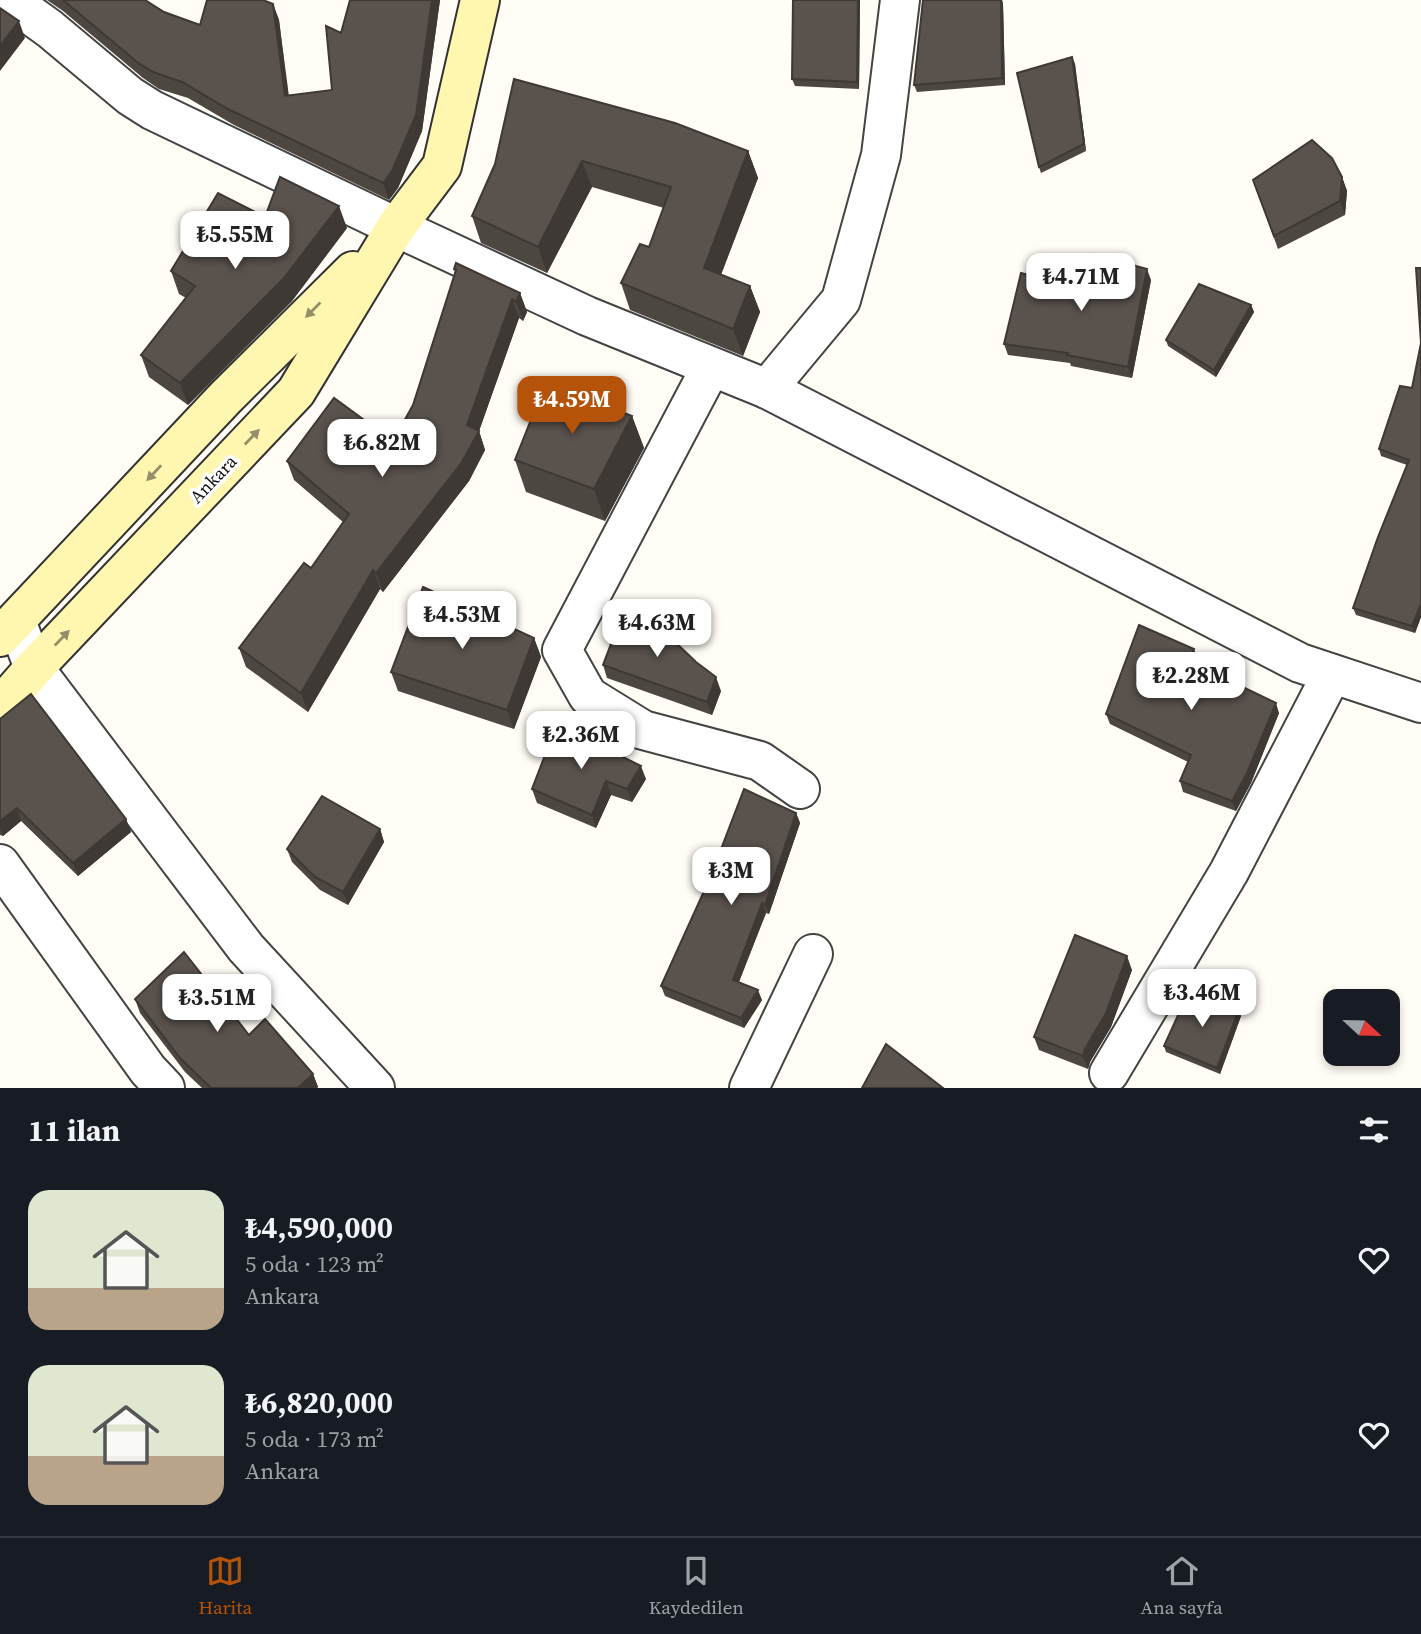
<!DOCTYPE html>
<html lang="tr">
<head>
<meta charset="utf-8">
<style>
  body { margin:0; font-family:"Source Serif 4",serif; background:#242831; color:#f1f3f6; height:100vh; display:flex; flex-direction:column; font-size:26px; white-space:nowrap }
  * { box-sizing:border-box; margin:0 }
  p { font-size:23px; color:#9ea1a6 }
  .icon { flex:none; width:38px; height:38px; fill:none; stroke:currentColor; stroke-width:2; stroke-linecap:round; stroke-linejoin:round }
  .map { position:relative; height:1088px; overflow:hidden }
  .panel { display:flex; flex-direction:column; background:#171b24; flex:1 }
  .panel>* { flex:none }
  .needle { width:46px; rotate:112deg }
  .buttons { position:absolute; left:1323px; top:989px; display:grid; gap:14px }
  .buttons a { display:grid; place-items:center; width:77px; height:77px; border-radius:14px; background:#171b24; box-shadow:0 4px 10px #0003; font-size:35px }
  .price { position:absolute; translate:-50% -60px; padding:0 16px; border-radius:14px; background:#fff; color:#222; font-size:23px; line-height:46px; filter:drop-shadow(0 2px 4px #0008) }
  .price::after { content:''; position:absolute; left:50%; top:42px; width:21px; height:16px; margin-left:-10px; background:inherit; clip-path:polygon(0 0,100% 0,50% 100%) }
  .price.current { background:#b45309; color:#fff }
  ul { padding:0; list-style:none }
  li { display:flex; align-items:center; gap:21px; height:175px; padding:0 28px }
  li span { display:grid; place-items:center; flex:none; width:196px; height:140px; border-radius:21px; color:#555 }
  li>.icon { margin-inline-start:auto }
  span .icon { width:84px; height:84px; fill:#fffc; stroke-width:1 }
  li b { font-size:30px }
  h2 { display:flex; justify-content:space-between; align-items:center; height:84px; padding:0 28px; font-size:30px }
  .tabs { display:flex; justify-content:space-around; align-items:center; height:98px; border-top:2px solid #363941; background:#171b24; font-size:19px; color:#9ea1a6 }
  .tabs a { display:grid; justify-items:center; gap:4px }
  .tabs .current { color:#b45309 }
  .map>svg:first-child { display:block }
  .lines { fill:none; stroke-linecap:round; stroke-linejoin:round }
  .street-casing { stroke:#444; stroke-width:42 }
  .secondary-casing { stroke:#333; stroke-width:42 }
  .street { stroke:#fff; stroke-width:38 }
  .secondary { stroke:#fff6b0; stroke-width:38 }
  .wall { fill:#4d4742 }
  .shaded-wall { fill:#3f3936 }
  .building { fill:#5a524d; stroke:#3f3936; stroke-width:2 }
  .oneway { fill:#948f68 }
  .labels { text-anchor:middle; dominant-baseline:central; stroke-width:7; stroke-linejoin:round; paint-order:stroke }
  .street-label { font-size:18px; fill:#111; stroke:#fff }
</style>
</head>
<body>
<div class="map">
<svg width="1421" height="1088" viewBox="0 0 1421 1088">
  <rect width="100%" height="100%" fill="#fffdf5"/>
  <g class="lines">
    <defs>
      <g id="street">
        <polyline points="10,0 50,29 130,96 152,110 396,227 587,316 767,389 1300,663 1421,703"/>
        <polyline points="711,367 562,650 588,696 643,730 760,761 800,789"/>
        <polyline points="767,389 841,300 881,155 900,0"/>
        <polyline points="16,621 34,668 246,948 375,1088"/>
        <polyline points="0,864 148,1070 165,1088"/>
        <polyline points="1109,1073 1229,872 1332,674"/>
        <polyline points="749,1088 813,954"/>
      </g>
      <g id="secondary">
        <polyline points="0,637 225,398 353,271"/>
        <polyline points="0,707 34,668 296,392 396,227 442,166 480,0"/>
      </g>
    </defs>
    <use href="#street" class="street-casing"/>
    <use href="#secondary" class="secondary-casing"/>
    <use href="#street" class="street"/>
    <use href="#secondary" class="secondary"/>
  </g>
  <g class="wall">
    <polygon points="47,0 145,0 164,12 200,25 273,4 279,20 288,95 332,90 341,33 350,0 440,0 422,131 398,188 389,200 234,125 188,98 159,89 143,78 63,11"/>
    <polygon points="793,0 860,0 859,89 795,86 792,79"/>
    <polygon points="923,0 1002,0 1003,4 1005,85 917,92 914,85"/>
    <polygon points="1072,57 1075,64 1086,151 1041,173 1039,167"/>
    <polygon points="748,151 758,178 721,275 750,286 760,312 743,356 630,310 621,283 649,247 664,208 592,187 547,273 481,243 472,216 495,164"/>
    <polygon points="1342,177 1347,191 1345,215 1278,249 1253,180"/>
    <polygon points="265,217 347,228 292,301 188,405 149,377 141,355 186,298 179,294 171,271"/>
    <polygon points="454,269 520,293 527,312 523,321 519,318 479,431 485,450 469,481 383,592 380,589 308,712 246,667 239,648 311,568 343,522 294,480 287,461 393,441 413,405 455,272"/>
    <polygon points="1151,280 1132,378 1071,366 1070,363 1008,355 1004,344 1082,289"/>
    <polygon points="1251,305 1254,312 1216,377 1168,346 1166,340"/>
    <polygon points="1421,343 1421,617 1415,633 1356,615 1353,608 1407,465 1381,456 1379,449 1412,388"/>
    <polygon points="632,416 644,448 605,521 526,492 515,460"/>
    <polygon points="534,638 541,657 514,729 398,691 391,672"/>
    <polygon points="1194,649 1197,660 1196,664 1279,713 1251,783 1236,811 1183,792 1180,781 1188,762 1110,724 1106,714"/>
    <polygon points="603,665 721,691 712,715 607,678"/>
    <polygon points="0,719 126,819 131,832 78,876 21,821 3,836 0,835"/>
    <polygon points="557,724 646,779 632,802 611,795 596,828 537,803 532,789"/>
    <polygon points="796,813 800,823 769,914 766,913 739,982 762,1000 744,1028 665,996 661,986"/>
    <polygon points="380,829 384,842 348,905 320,890 292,862 287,849"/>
    <polygon points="1132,970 1111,1027 1090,1062 1088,1069 1039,1050 1034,1037"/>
    <polygon points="135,999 249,1035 313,1074 318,1087 317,1088 202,1088 185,1072 140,1013"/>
    <polygon points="1239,1009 1241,1016 1220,1074 1166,1052 1164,1046"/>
  </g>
  <g class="shaded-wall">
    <polygon points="432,0 440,0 422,131 398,188 389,200 383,183"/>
    <polygon points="858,0 860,0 859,89 857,82"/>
    <polygon points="1001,0 1002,0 1003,4 1005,85 1002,78"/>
    <polygon points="273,4 279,20 291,112 285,96"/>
    <polygon points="19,21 25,38 0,71 0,46"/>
    <polygon points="1072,57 1075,64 1086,151 1084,144"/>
    <polygon points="748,151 758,178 713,295 704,268"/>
    <polygon points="582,161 592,187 547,273 538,247"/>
    <polygon points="1342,177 1347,191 1345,215 1340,201"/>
    <polygon points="339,206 347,228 292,301 188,405 180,383"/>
    <polygon points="1147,269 1151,280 1132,378 1128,367"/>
    <polygon points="750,286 760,312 743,356 733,329"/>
    <polygon points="520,293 527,312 523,321 516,302"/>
    <polygon points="512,299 519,318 479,431 485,450 469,481 383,592 376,573 467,425"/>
    <polygon points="1251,305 1254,312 1216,377 1214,370"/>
    <polygon points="632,416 644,448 605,521 594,489"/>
    <polygon points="373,570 380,589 308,712 301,693"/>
    <polygon points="1421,604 1421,617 1415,633 1412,626"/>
    <polygon points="534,638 541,657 514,729 507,710"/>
    <polygon points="1194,649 1197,660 1193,671 1189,661"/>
    <polygon points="716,677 721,691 712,715 707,702"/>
    <polygon points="1276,703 1279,713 1251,783 1236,811 1232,801"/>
    <polygon points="641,766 646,779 632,802 627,789"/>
    <polygon points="606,781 611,795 596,828 592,815"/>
    <polygon points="17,808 21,821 3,836 0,828 0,821"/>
    <polygon points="796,813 800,823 769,914 765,905"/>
    <polygon points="126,819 131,832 78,876 73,863"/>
    <polygon points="380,829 384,842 348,905 343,892"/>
    <polygon points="762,903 766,913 736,989 733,980"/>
    <polygon points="1127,956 1132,970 1111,1027 1090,1062 1088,1069 1083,1056 1085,1049"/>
    <polygon points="758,990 762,1000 744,1028 741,1018"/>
    <polygon points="1239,1009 1241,1016 1220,1074 1217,1068"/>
    <polygon points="313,1074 318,1087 317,1088 298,1088"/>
  </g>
  <g class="building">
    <polygon points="63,0 145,0 164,12 200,25 207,0 263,0 273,4 285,96 332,90 326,26 341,33 350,0 432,0 416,115 392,171 383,183 228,109 182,82 153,72 137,62"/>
    <polygon points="793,0 858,0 857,82 792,79"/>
    <polygon points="923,0 1001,0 1002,78 914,85"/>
    <polygon points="0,8 19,21 0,46"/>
    <polygon points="1072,57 1084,144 1039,167 1017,73"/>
    <polygon points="514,79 675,123 748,151 704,268 750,286 733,329 621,283 640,244 649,247 671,187 582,161 538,247 472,216 495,164"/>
    <polygon points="1312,140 1332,158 1342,177 1340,201 1274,236 1253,180"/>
    <polygon points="280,177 339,206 284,278 180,383 141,355 195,286 171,271 218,193 265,217"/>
    <polygon points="1091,254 1147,269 1128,367 1067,355 1068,353 1004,344 1021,273 1082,289"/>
    <polygon points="456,263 520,293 516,302 512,299 467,425 479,431 462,462 376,573 373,570 301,693 239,648 304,563 311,568 349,514 287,461 334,398 393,441 413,405 456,270 454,269"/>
    <polygon points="1416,268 1421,268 1421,604 1412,626 1353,608 1378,537 1409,460 1379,449 1400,386 1412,388 1421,343"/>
    <polygon points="1199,284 1251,305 1214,370 1166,340"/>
    <polygon points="546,382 632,416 594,489 515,460"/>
    <polygon points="423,587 534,638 507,710 391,672"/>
    <polygon points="624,610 671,638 696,662 716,677 707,702 603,665"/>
    <polygon points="1139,625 1194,649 1189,661 1276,703 1247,773 1232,801 1180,781 1191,755 1106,714"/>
    <polygon points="31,694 126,819 73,863 17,808 0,821 0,719"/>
    <polygon points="557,724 641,766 627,789 606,781 592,815 532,789"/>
    <polygon points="744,789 796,813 765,905 762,903 733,980 758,990 741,1018 661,986 710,878"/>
    <polygon points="322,796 380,829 343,892 315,877 287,849"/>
    <polygon points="1075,935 1127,956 1106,1013 1085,1049 1083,1056 1034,1037"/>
    <polygon points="184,952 249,1035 265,1019 313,1074 298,1088 211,1088 180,1058 135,999"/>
    <polygon points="1189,991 1239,1009 1217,1068 1164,1046"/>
    <polygon points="886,1044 943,1088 862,1088"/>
  </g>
  <defs><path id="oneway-solid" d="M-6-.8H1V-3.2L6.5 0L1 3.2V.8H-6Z" transform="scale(1.75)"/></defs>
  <g class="oneway">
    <use href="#oneway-solid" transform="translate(313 310) rotate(135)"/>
    <use href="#oneway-solid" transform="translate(252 437) rotate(-46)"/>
    <use href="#oneway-solid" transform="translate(154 473) rotate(133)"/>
    <use href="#oneway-solid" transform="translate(62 638) rotate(-46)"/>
  </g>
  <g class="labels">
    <g class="street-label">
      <text transform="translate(213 479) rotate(-46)">Ankara</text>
    </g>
  </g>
</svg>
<div class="buttons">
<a><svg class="needle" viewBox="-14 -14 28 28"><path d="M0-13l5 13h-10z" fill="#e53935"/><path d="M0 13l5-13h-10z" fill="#9ea1a6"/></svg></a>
</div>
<b class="price" style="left:235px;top:271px">₺5.55M</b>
<b class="price" style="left:1081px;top:313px">₺4.71M</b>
<b class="price current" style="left:572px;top:436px">₺4.59M</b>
<b class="price" style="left:382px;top:479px">₺6.82M</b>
<b class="price" style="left:462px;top:651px">₺4.53M</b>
<b class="price" style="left:657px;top:659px">₺4.63M</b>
<b class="price" style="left:1191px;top:712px">₺2.28M</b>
<b class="price" style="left:581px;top:771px">₺2.36M</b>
<b class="price" style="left:731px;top:907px">₺3M</b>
<b class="price" style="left:1202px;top:1029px">₺3.46M</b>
<b class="price" style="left:217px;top:1034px">₺3.51M</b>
</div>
<section class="panel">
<h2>11 ilan<svg class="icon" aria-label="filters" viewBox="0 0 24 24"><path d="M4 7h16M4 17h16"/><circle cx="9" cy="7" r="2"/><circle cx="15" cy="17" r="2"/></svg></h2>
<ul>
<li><span style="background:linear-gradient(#dfe7d0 70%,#b9a48a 0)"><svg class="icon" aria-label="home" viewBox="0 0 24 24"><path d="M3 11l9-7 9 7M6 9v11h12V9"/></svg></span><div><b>₺4,590,000</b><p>5 oda · 123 m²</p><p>Ankara</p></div><svg class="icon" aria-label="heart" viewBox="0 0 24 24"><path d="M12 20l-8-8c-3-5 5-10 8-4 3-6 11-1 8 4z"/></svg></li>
<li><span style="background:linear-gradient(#dfe7d0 65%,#b9a48a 0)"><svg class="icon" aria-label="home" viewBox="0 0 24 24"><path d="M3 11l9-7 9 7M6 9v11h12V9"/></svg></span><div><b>₺6,820,000</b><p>5 oda · 173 m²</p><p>Ankara</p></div><svg class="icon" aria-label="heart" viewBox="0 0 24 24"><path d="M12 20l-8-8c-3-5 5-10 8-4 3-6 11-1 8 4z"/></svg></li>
</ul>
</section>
<nav class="tabs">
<a class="current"><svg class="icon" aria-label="map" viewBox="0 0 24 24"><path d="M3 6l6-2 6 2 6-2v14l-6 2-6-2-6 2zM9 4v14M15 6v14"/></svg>Harita</a>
<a><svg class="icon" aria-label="saved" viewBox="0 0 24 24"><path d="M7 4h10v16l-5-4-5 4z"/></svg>Kaydedilen</a>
<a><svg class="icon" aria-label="home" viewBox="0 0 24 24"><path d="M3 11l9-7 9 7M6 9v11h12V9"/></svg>Ana sayfa</a>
</nav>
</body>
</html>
